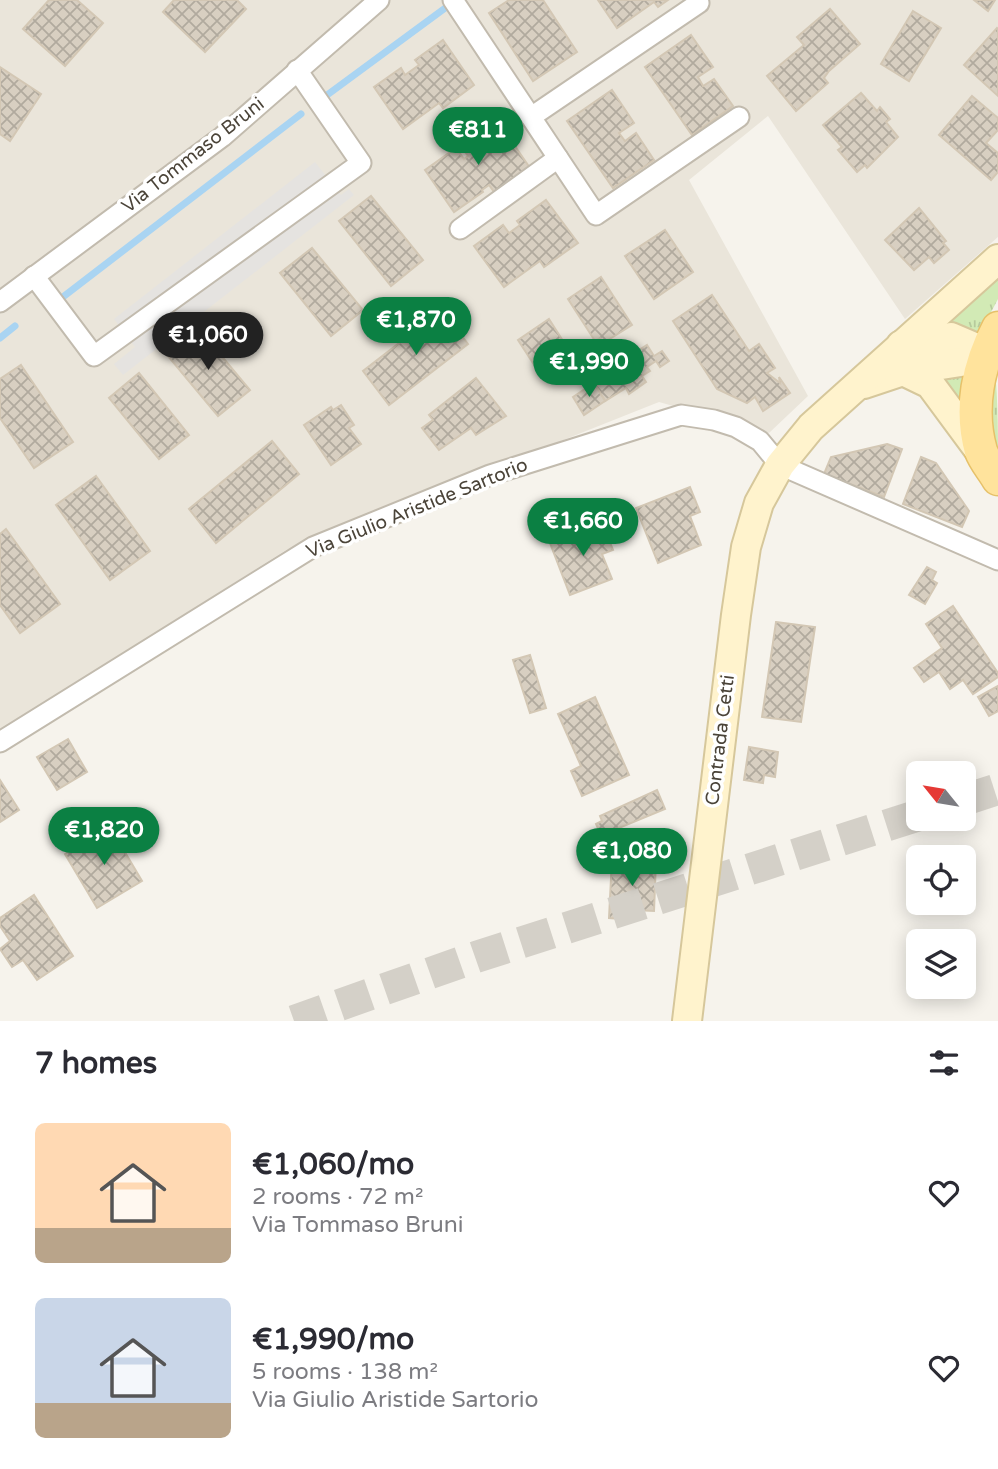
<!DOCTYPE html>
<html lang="en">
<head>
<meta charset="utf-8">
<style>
  body { margin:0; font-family:"Varela Round",sans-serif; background:#f7f7f7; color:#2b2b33; height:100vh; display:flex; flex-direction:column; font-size:26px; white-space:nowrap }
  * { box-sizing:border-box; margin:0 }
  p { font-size:23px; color:#7c7c81 }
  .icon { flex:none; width:38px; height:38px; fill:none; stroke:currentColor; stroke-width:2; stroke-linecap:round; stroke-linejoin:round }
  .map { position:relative; height:1021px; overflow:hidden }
  .drawer { display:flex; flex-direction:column; background:#fff; flex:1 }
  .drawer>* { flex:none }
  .needle { width:46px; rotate:300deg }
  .fabs { position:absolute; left:906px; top:761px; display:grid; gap:14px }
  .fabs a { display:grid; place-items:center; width:70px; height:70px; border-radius:10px; background:#fff; box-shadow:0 4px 18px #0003; font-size:35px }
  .price { position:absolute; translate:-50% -60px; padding:0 16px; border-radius:24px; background:#0b8043; color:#fff; font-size:23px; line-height:46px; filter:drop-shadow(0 2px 4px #0008) }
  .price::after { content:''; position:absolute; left:50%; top:42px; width:21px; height:16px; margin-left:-10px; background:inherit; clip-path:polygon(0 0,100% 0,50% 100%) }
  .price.on { background:#222; color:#fff }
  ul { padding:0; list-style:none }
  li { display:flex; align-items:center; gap:21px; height:175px; padding:0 35px }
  li span { display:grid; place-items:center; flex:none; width:196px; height:140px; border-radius:10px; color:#555 }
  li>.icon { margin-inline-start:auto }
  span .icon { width:84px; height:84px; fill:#fffc; stroke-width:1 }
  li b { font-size:30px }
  h2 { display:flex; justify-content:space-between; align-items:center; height:84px; padding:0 35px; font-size:30px }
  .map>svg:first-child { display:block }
  .residential { fill:#eae5da }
  .grass { fill:url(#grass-tufts) }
  .parking { fill:#e5e3e0 }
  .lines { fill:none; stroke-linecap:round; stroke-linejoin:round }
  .stream { stroke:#a9d4f2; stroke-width:7 }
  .building { fill:url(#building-cross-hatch); stroke:#d3c7b4; stroke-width:2 }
  .trunk-tunnel { stroke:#d4d0c8; stroke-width:32; stroke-dasharray:32 16; stroke-linecap:butt }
  .minor-casing { stroke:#c2bbae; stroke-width:23 }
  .secondary-casing { stroke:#d6c79b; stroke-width:32 }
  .primary-casing { stroke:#e6c16a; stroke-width:35 }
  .minor { stroke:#fff; stroke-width:19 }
  .secondary { stroke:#fff3cd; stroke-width:28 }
  .primary { stroke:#ffe39c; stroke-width:32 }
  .labels { text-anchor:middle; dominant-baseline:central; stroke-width:7; stroke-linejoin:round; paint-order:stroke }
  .street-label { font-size:19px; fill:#4b4439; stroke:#fff }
</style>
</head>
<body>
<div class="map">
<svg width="998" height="1021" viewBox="0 0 998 1021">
  <defs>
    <pattern id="grass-tufts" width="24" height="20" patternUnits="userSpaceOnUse" patternTransform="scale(1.75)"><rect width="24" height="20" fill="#d2eab5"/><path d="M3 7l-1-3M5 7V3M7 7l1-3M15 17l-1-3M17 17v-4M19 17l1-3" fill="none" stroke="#b6ca9c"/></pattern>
    <pattern id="building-cross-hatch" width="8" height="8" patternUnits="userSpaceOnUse" patternTransform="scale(1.75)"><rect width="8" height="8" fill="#d8cfc1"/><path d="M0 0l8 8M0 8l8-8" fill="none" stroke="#b1aa9e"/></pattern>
  </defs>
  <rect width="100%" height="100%" fill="#f6f3ec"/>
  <polygon class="residential" points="0,0 998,0 998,237 905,319 768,116 689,180 808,396 769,433 659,402 286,550 0,732"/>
  <g class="grass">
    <polygon points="998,269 998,299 978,337 925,329"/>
    <path d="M993,365C998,374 998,445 998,460L986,430Z"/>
    <polygon points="972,370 968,413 938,382 951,374"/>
  </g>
  <polygon class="parking" points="315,162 341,195 349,189 354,195 123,375 114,364 135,347 114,319"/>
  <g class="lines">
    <g class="stream">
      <polyline points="323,98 452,3"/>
      <polyline points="59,300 301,114"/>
      <polyline points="0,338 15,326"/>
    </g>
  </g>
  <g class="building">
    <polygon points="49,0 77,0 103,23 65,66 23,29"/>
    <polygon points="174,0 237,0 246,9 205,52 163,12"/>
    <polygon points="509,0 543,0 577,52 533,81 489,13"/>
    <polygon points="598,0 668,0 658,7 654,2 617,28"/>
    <polygon points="974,0 995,0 988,11"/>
    <polygon points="830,9 860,44 829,71 824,78 828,83 796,111 767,76 804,45 797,37"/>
    <polygon points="913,11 941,28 909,81 881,64"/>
    <polygon points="997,28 998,29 998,96 964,65"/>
    <polygon points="691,35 713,67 698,77 703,86 714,79 733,106 692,135 645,67"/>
    <polygon points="443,40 474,85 443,108 439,103 403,129 374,87 401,68 405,75 419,65 415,60"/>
    <polygon points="0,67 41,94 10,141 0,134"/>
    <polygon points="612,90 634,123 619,133 625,141 636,133 654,160 613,188 567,121"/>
    <polygon points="861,93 877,111 880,107 890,119 886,122 898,137 867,168 865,165 857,172 838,150 842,147 823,125"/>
    <polygon points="972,96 998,118 998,130 986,143 998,153 998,172 991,180 939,135"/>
    <polygon points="497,120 530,168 494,192 489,185 482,190 483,192 454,212 425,170 456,148 464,159 468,156 460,145"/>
    <polygon points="371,196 423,260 391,286 339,221"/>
    <polygon points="546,200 578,243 544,267 540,261 504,287 474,246 503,225 509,233 520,225 517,221"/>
    <polygon points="919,208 946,241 943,243 949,250 934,263 929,257 914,270 885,240"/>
    <polygon points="665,230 693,272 654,299 625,256"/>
    <polygon points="312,248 363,310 331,336 280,273"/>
    <polygon points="601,277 632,325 603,343 600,338 595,341 568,299"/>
    <polygon points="712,295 749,351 759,344 775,368 767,373 780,383 779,377 790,393 763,411 755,397 747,403 717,389 673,321"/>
    <polygon points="442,310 468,344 389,405 363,371"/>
    <polygon points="549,319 579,366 554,381 551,377 547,380 544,375 542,377 518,340"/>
    <polygon points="199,329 250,390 218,416 167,355"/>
    <polygon points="647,345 654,356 662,351 669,361 660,367 656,361 647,367 650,371 642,376 646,382 629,394 626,388 605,401 594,383 609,374 607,371"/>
    <polygon points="21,365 73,442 34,468 0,418 0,379"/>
    <polygon points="139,373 189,435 159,459 109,398"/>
    <polygon points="476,378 506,416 476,435 471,428 439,450 422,428 433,420 429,415"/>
    <polygon points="594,383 605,401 584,415 573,397"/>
    <polygon points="341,405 354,425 349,428 361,444 331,465 304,425 331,407 333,410"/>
    <polygon points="272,441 299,474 216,543 189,509"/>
    <polygon points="887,444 902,449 884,497 824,474 831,457"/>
    <polygon points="921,457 936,463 969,511 962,527 903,504"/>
    <polygon points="96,476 150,551 110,580 56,505"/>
    <polygon points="690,487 700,512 690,516 701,545 658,563 636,508"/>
    <polygon points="602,523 613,550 602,554 612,579 570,595 550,543"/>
    <polygon points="6,529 60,604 20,633 0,605 0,534"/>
    <polygon points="927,567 936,572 932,580 937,583 925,604 909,595"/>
    <polygon points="953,606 998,673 998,677 973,694 963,680 950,689 939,672 924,682 914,668 942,648 926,624"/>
    <polygon points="776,622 815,627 801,722 762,717"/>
    <polygon points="530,655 546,708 530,713 513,660"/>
    <polygon points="998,686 998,711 989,716 978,697"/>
    <polygon points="595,697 629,775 582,796 571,771 581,766 558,714"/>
    <polygon points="68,739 87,772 57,790 37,757"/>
    <polygon points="749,747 778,752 775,777 764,775 763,783 744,780"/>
    <polygon points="0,780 19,810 0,822"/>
    <polygon points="657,790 665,809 609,832 617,852 585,865 578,846 602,837 596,824 602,821 600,816"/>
    <polygon points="110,827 142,881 97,908 65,854"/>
    <polygon points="612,859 656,861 654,911 634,910 634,920 609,918"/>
    <polygon points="34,895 73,956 37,980 23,960 12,967 0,949 10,941 0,926 0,918"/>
  </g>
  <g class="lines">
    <g class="trunk-tunnel">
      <polyline points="964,800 998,789"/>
      <polyline points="294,1021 476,957 919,815"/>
    </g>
    <defs>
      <g id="minor">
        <polyline points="453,0 596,215 739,117"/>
        <polyline points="531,117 699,3"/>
        <polyline points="460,229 558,158"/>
        <polyline points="34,276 94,356 361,163 297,70"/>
        <polyline points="0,302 222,137 379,0"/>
        <polyline points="0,742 313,547 490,475 681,415 714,420 736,427 760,441 780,465 998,560"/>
      </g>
      <g id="secondary">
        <polyline points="901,345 951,337 986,352"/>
        <polyline points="903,371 930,384 981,453"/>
        <polyline points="864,384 903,371 967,361 986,352"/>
        <polyline points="687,1021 736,615 746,547 759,503 780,465 811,427 998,259"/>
      </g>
      <path id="primary" d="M998,328C978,365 969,409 981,451C984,460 993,470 998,479"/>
    </defs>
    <use href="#minor" class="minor-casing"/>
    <use href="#secondary" class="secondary-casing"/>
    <use href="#primary" class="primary-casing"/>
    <use href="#minor" class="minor"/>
    <use href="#secondary" class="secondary"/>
    <use href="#primary" class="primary"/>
  </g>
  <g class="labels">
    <g class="street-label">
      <text transform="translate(193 155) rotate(-38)">Via Tommaso Bruni</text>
      <text transform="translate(417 508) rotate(-22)">Via Giulio Aristide Sartorio</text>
      <text transform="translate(720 740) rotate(-83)">Contrada Cetti</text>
    </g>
  </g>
</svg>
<div class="fabs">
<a><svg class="needle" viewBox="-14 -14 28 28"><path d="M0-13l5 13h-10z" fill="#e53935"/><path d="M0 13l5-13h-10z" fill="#7c7c81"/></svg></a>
<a><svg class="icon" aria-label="locate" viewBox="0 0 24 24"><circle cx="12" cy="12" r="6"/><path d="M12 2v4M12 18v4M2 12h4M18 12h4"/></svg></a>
<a><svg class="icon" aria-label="layers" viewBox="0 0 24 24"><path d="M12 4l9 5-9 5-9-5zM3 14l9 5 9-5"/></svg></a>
</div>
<b class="price" style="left:478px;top:167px">€811</b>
<b class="price" style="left:416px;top:357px">€1,870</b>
<b class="price on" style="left:208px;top:372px">€1,060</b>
<b class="price" style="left:589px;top:399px">€1,990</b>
<b class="price" style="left:583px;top:558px">€1,660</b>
<b class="price" style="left:104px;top:867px">€1,820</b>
<b class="price" style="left:632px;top:888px">€1,080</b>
</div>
<section class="drawer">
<h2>7 homes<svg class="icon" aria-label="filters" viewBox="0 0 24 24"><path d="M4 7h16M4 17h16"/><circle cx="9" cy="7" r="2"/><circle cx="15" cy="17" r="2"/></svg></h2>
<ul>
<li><span style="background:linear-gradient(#ffd9b3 75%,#b9a48a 0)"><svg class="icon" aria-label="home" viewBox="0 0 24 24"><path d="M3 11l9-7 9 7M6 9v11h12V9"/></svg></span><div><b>€1,060/mo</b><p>2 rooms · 72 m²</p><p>Via Tommaso Bruni</p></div><svg class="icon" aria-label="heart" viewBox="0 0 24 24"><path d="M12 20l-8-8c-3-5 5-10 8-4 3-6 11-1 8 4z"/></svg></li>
<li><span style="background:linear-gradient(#c9d6e8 75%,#b9a48a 0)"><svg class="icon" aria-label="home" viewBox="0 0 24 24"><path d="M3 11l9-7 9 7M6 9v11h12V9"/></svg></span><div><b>€1,990/mo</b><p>5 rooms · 138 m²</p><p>Via Giulio Aristide Sartorio</p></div><svg class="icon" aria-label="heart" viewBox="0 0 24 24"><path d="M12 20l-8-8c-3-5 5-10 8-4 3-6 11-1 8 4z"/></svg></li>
</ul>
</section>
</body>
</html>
